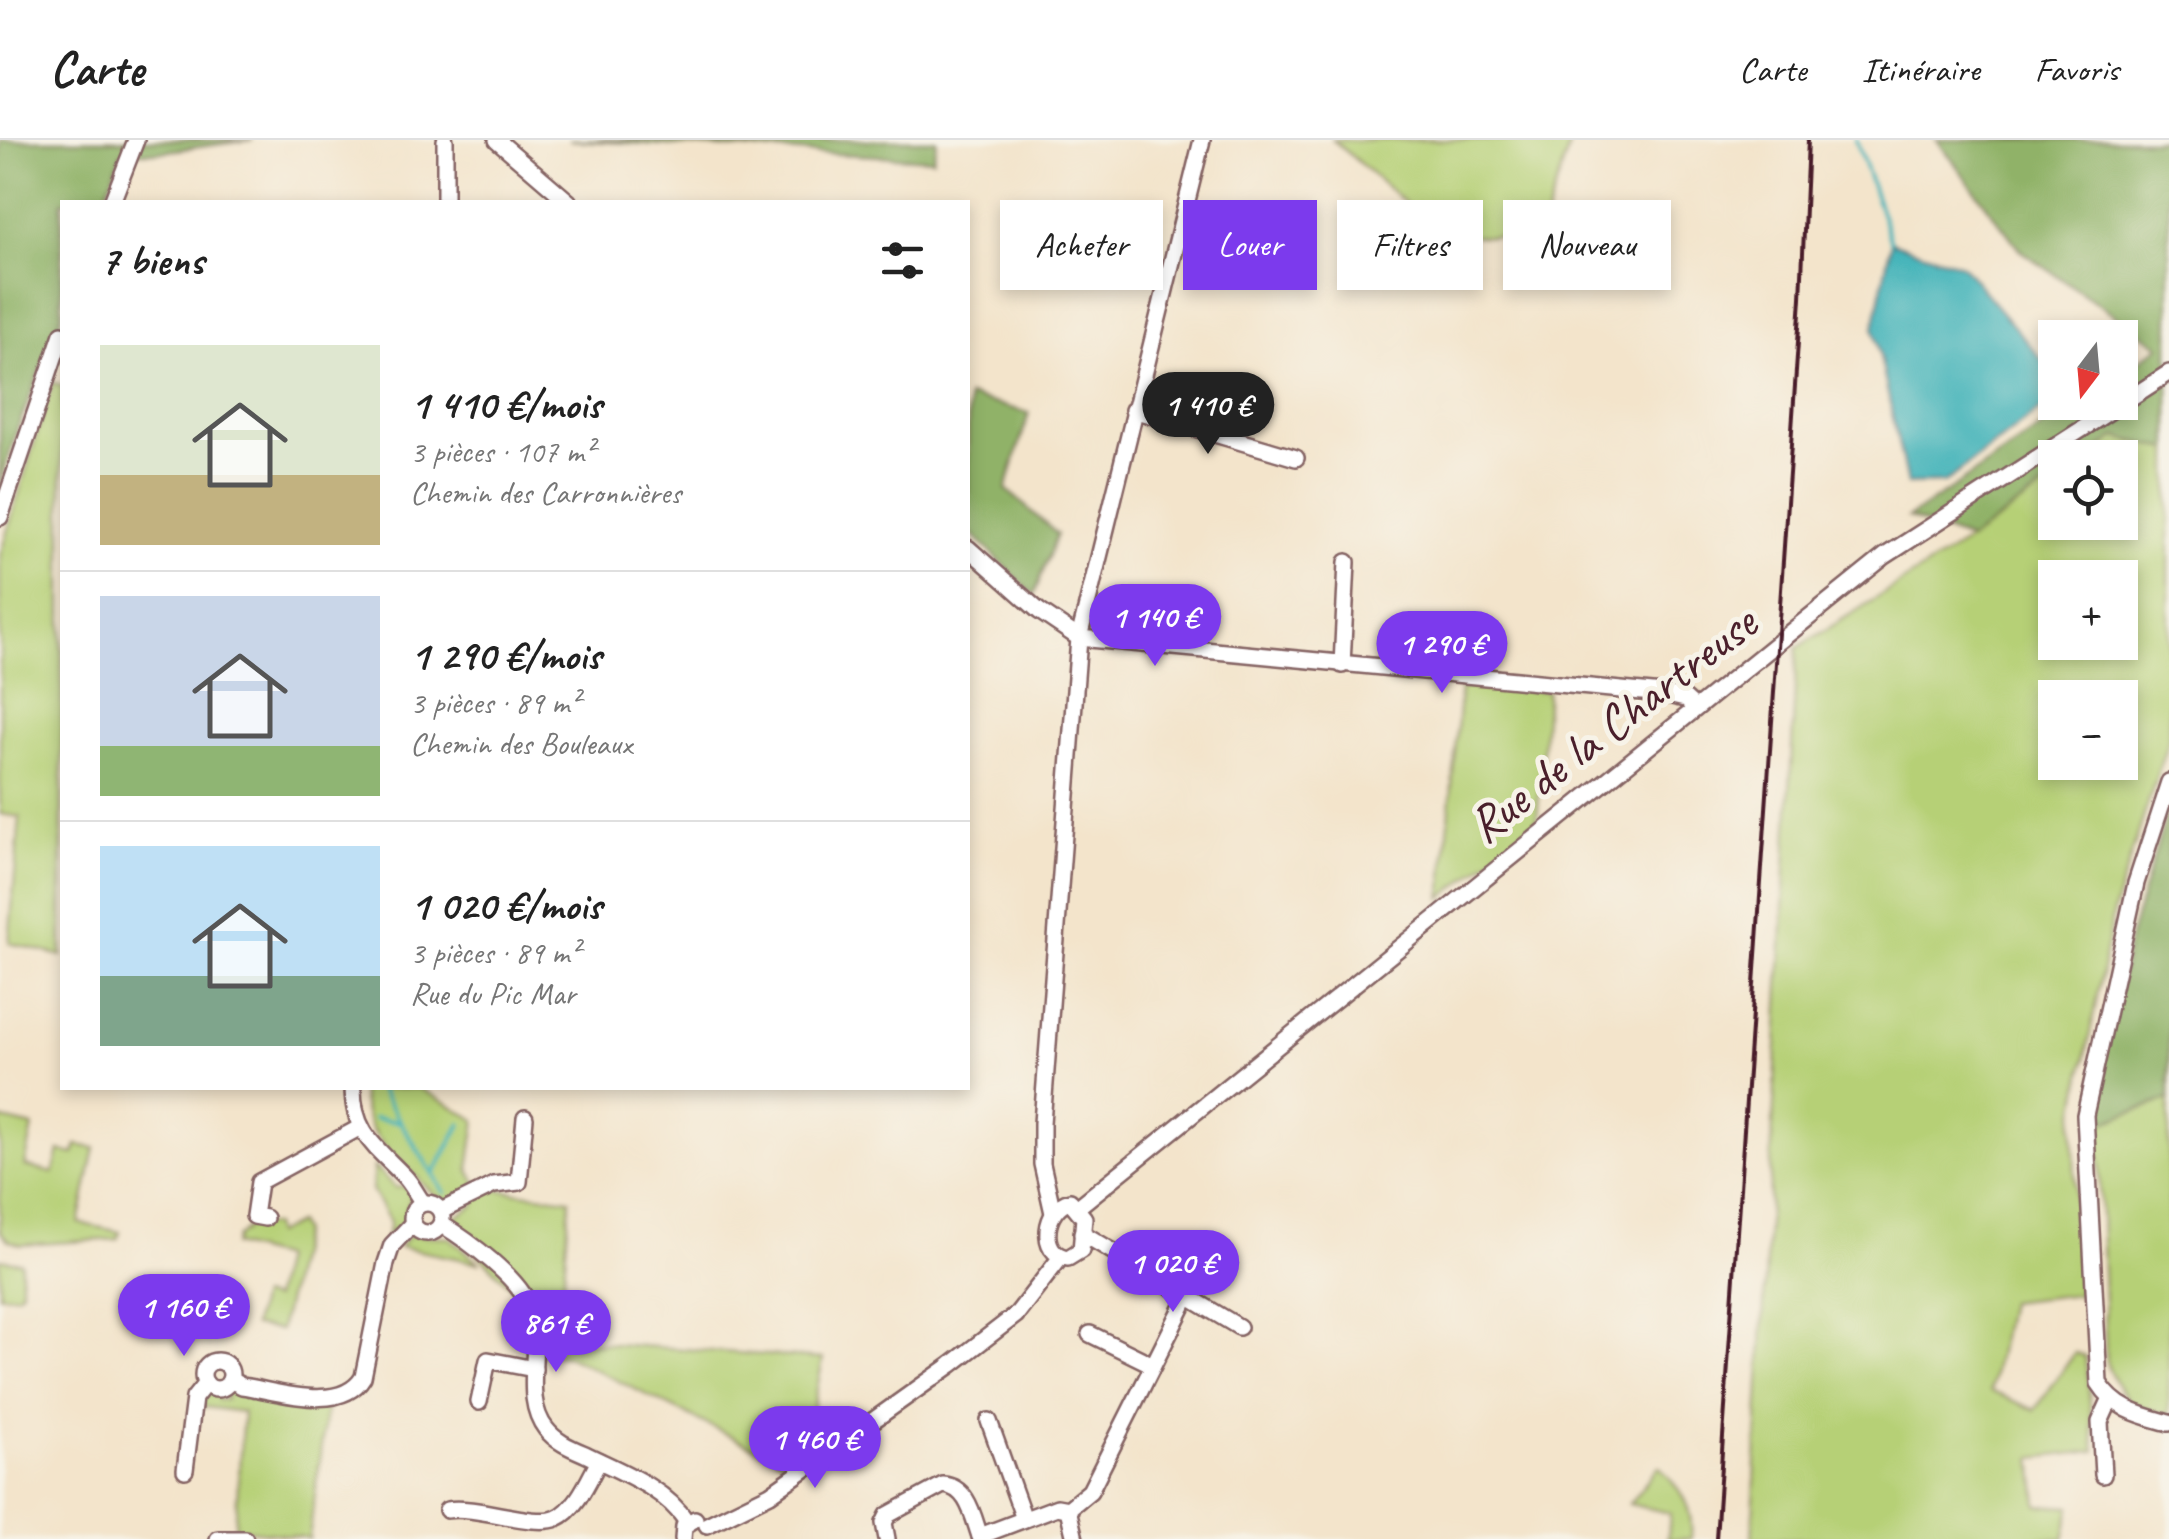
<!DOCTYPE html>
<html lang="fr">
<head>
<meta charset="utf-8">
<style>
  body { margin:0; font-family:Caveat,sans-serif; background:#f6f6f6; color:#222; height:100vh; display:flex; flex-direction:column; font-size:38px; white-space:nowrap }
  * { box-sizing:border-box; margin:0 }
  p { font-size:32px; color:#767676 }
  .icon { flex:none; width:55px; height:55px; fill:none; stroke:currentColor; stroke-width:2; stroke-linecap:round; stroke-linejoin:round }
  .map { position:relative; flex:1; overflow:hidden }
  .details { position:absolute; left:60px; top:60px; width:910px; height:890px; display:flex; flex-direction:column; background:#fff; border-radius:0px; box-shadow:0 5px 15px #0003 }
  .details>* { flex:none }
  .guide { position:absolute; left:1000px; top:60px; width:950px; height:90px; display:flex; gap:20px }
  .needle { width:65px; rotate:196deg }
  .controls { position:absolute; left:2038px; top:180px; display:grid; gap:20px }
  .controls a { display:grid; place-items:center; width:100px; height:100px; border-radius:0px; background:#fff; box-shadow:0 5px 15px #0003; font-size:50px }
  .price { position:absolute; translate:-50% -85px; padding:0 22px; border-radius:35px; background:#7c3aed; color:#fff; font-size:32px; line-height:65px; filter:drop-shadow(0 2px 5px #0008) }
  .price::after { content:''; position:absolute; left:50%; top:60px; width:30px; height:22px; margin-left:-15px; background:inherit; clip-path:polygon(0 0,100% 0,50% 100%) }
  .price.selected { background:#222; color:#fff }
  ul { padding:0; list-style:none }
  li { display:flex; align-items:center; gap:30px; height:250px; padding:0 40px }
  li+li { border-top:2px solid #e0e0e0 }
  li span { display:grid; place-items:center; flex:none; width:280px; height:200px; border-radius:0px; color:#555 }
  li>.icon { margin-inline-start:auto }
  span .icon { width:120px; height:120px; fill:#fffc; stroke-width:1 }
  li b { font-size:42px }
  h2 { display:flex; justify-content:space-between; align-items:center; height:120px; padding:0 40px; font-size:42px }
  .chip { padding:0 35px; border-radius:0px; background:#fff; box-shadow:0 5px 15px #0003; font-size:35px; line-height:90px }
  .chip.selected { background:#7c3aed; color:#fff }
  header { display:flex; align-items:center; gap:60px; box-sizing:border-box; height:140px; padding:0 50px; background:#fff; border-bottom:2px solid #e0e0e0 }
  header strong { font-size:48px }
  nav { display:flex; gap:55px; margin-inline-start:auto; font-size:35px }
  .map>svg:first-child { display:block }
  .green { fill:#b6d076; stroke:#807850; stroke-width:2.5; fill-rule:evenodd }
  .forest { fill:#90b267; stroke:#6d6849; stroke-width:2.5 }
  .water { fill:#42b3b9; stroke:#466972; stroke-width:2.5 }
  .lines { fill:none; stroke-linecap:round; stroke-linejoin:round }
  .stream { stroke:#42b3b9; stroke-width:4 }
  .minor-casing { stroke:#856463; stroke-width:20 }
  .minor { stroke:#fff; stroke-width:15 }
  .rail { stroke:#4a1f2b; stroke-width:4 }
  .labels { text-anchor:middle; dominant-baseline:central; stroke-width:10; stroke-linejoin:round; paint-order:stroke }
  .street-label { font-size:50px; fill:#4a1f2b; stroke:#f7f3e8 }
</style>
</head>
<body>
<header>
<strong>Carte</strong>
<nav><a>Carte</a><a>Itinéraire</a><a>Favoris</a></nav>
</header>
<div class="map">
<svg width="2169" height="1399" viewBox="0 0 2169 1399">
  <rect width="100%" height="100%" fill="#f7f3e8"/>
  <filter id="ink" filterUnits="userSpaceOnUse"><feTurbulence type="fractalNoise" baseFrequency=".01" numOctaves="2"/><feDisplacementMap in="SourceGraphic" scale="20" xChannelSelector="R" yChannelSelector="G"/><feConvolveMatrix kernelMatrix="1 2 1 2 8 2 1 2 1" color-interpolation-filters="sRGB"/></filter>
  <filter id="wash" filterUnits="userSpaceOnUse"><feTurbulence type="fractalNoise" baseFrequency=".0048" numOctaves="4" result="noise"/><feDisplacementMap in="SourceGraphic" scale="40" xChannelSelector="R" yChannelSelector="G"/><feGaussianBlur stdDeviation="2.25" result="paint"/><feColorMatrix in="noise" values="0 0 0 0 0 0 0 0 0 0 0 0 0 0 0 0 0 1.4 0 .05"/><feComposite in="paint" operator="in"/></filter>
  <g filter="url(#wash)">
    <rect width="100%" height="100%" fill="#f3e4cb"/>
    <g class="green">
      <polygon points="1333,0 1571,0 1539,99 1458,95 1428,83"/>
      <polygon points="53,242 62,246 62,816 9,803 20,677 0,674 0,415"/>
      <path d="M2116,297L2169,309V598L2113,772L2073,983L2079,1154L2008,1162L1990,1251L2035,1270L2075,1213L2085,1216L2095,1311L2033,1318L2038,1365L2071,1367L2064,1399H1752L1797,508L1969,400L2055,340V382H2120V318L2087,317ZM2055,438H2120V502H2055ZM2055,558H2120V622H2055Z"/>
      <polygon points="1461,545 1547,551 1537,682 1442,758"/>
      <path d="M361,948H419L476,980L469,1029L478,1045L445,1063C429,1053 427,1047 415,1035C385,1005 363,995 361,948Z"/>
      <path d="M2169,959V1275C2129,1265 2121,1260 2106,1221L2098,984Z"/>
      <polygon points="0,979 33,987 25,1026 53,1033 59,1011 74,1014 77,1005 95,1008 79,1083 120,1092 118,1099 21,1105 8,1100 0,1091"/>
      <polygon points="374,1027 396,1048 405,1046 411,1056 403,1083 387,1096 390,1082 372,1050"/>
      <polygon points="490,1049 570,1059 559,1200 823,1219 806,1302 792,1326 567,1216 540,1214 542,1197 537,1172 446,1082 475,1065 474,1057"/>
      <polygon points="252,1083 273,1086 275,1094 297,1083 302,1092 280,1190 253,1186 260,1156 273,1159 282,1118 234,1105 236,1098"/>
      <polygon points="410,1095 449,1097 480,1123 399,1107"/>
      <polygon points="0,1119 21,1122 21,1151 18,1154 0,1155"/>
      <polygon points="234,1250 327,1263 309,1398 235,1388 243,1272 197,1266 208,1254 218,1252 218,1260 226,1260 225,1252"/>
      <path d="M1659,1326C1680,1348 1694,1367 1691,1399H1668L1670,1373L1629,1364Z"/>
    </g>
    <g class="forest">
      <polygon points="0,0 253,0 161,12 122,12 103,62 62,62 62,175 17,290 0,346"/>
      <polygon points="568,0 937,0 933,19"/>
      <polygon points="1937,0 2169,0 2169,309 2117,297 2087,317 2055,318 2055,340 1969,400 1908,378 2078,263 2120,262 2120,234 2160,206 2021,111"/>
      <polygon points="968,256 1029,273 1006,349 1057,394 1034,455 968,390"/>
      <polygon points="2169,666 2169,959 2098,984 2095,956 2130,795"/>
    </g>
    <polygon class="water" points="1891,102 1962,125 2055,235 2055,259 1944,343 1907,344 1874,188"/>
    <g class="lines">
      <g class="stream">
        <polyline points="1856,0 1891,102"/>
        <polyline points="379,948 445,1053"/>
        <polyline points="374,978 399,982"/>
        <polyline points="435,1032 461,984"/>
      </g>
    </g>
  </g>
  <g filter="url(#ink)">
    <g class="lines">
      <defs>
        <g id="minor">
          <polyline points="497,0 569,62"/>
          <polyline points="112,62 136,0"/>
          <polyline points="445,62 445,0"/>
          <polyline points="1133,270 1296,318"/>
          <polyline points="0,377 62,194"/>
          <polyline points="968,408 1039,471 1079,498 1663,554 1685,559 1695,568"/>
          <polyline points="1342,525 1347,422"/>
          <path d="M2169,642L2136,743L2085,975L2099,1243C2116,1270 2140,1275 2169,1283"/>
          <path d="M353,948C353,993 375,1006 404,1036C412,1044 416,1054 423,1063"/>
          <path d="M1070,1061L1084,1078L1081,1110L1068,1118C1037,1114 1045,1067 1070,1061Z"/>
          <circle cx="427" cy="1078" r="15"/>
          <polyline points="1078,1067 1885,416 2169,233"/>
          <polyline points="441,1071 494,1045 519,1042 525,978"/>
          <polyline points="1053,1073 1042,1024 1042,983 1079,498 1202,0"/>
          <polyline points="265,1078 254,1076 259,1042 359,988"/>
          <path d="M441,1084C467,1100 520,1138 530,1168C536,1185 535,1205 534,1222C533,1245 531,1270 546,1289C556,1302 571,1308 585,1314C621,1332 664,1347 687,1382"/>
          <polyline points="1082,1093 1239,1187"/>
          <polyline points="1090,1194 1153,1225"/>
          <circle cx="217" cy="1235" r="14"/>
          <path d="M230,1240L242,1246C277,1251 341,1274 363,1237L386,1123L392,1105L412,1084"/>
          <polyline points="479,1262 488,1220 534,1229"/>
          <polyline points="989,1281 1024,1379"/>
          <polyline points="185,1330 194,1258 206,1243"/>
          <polyline points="2103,1335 2100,1282 2110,1260"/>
          <polyline points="1068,1369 1075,1399"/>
          <path d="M447,1370C477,1365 535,1388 557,1378C577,1369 589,1339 599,1321"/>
          <polyline points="707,1385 770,1354 951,1225 1016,1175 1061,1117"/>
          <polyline points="980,1396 1057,1367 1068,1369 1090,1351 1187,1158"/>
          <polyline points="218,1399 245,1399"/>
          <polyline points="683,1399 684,1386 695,1379"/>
          <path d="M887,1399L884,1383L888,1375L943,1345C969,1347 973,1378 981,1399"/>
        </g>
      </defs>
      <use href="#minor" class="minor-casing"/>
      <use href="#minor" class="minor"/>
      <polyline class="rail" points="1716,1399 1801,158 1808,0"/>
    </g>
  </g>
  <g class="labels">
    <g class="street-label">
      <text transform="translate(1612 584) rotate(-38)">Rue de la Chartreuse</text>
    </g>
  </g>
</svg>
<div class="controls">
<a><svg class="needle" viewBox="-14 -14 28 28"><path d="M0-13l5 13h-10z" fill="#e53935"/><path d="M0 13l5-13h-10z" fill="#767676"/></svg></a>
<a><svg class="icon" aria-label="locate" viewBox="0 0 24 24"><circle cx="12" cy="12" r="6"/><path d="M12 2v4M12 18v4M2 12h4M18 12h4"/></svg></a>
<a>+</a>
<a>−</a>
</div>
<b class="price selected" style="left:1208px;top:317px">1 410 €</b>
<b class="price" style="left:1155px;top:529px">1 140 €</b>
<b class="price" style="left:1442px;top:556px">1 290 €</b>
<b class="price" style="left:1173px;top:1175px">1 020 €</b>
<b class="price" style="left:184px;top:1219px">1 160 €</b>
<b class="price" style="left:556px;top:1235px">861 €</b>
<b class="price" style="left:815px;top:1351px">1 460 €</b>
<div class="guide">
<a class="chip">Acheter</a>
<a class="chip selected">Louer</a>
<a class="chip">Filtres</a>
<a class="chip">Nouveau</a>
</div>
<section class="details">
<h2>7 biens<svg class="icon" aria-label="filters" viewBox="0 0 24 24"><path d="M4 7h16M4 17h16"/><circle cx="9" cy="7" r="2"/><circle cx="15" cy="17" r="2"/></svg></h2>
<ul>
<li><span style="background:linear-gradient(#dfe7d0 65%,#c2b280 0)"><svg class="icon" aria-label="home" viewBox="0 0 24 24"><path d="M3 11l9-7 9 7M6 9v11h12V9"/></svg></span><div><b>1 410 €/mois</b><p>3 pièces · 107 m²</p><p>Chemin des Carronnières</p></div></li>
<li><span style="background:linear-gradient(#c9d6e8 75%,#8fb573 0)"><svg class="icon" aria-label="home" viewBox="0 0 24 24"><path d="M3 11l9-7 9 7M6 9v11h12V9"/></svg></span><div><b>1 290 €/mois</b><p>3 pièces · 89 m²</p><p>Chemin des Bouleaux</p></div></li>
<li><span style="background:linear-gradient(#bfe0f5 65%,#7fa58c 0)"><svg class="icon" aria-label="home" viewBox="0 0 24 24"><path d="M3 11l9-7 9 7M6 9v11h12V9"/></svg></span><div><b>1 020 €/mois</b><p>3 pièces · 89 m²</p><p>Rue du Pic Mar</p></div></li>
</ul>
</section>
</div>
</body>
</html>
